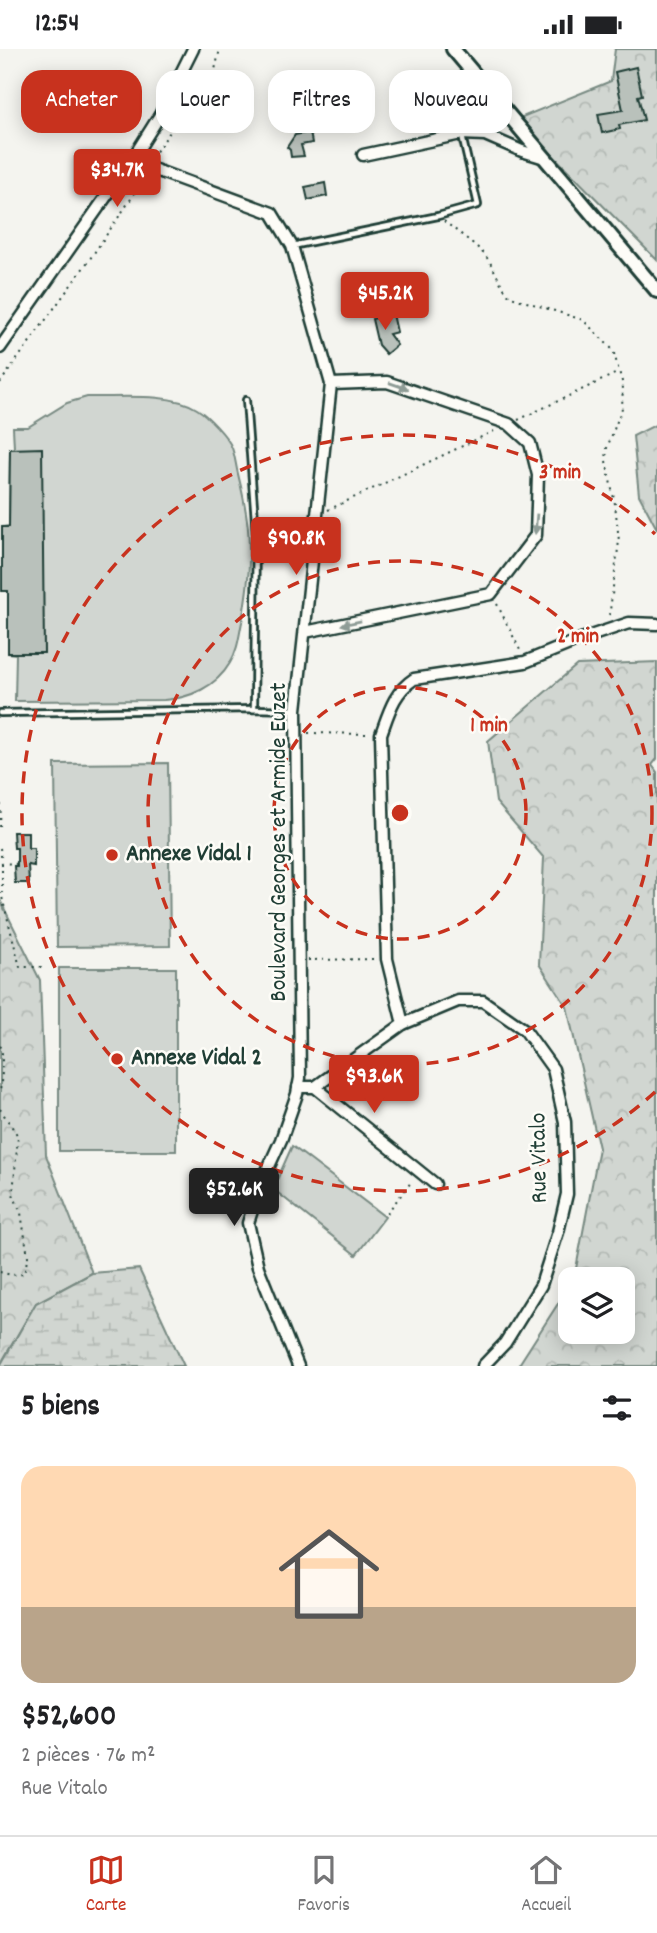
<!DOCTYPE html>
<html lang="fr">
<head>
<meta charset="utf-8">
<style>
  body { margin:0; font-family:Dekko,sans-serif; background:#f6f6f6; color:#202124; height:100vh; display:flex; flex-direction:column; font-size:26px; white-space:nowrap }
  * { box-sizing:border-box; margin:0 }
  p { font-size:23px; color:#757577 }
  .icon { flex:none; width:38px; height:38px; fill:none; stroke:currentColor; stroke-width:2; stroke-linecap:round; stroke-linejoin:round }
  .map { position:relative; height:1317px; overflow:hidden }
  .drawer { display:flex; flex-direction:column; background:#fff; flex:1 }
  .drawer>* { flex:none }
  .guide { position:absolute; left:21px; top:21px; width:616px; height:63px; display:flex; gap:14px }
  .controls { position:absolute; left:558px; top:1218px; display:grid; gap:14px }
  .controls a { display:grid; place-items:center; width:77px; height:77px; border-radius:14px; background:#fff; box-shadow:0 4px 18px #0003; font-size:35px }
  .price { position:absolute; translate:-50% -60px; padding:0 16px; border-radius:7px; background:#c8321e; color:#fff; font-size:23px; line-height:46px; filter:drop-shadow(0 2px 4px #0008) }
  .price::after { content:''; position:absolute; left:50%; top:42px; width:21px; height:16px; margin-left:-10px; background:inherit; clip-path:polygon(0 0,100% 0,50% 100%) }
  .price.on { background:#222; color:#fff }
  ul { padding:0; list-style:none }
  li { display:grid; align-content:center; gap:14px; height:371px; padding:0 21px }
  li span { display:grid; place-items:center; height:217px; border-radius:21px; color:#555 }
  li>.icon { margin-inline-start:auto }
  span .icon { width:126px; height:126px; fill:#fffc; stroke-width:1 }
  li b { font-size:30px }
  h2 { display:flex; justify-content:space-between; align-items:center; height:84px; padding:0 21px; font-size:30px }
  .tag { padding:0 24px; border-radius:21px; background:#fff; box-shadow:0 4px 18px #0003; font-size:24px; line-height:63px }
  .tag.on { background:#c8321e; color:#fff }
  .status { display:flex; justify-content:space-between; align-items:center; height:49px; padding:0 35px; background:#fff; direction:ltr }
  .status svg { height:19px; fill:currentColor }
  .dock { display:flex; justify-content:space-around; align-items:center; height:98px; border-top:2px solid #e0e0e0; background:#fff; font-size:19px; color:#757577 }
  .dock a { display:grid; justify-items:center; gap:4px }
  .dock .on { color:#c8321e }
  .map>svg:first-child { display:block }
  .forest { fill:url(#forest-crowns); stroke:#788a82; stroke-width:2 }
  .wetland { fill:url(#wetland-marsh); stroke:#788a82; stroke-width:2 }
  .park { fill:#d1d6d1; stroke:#788a82; stroke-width:2 }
  .building { fill:#b9c1bb; stroke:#1f3d34; stroke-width:2 }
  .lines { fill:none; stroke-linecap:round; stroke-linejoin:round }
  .service-casing { stroke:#1f3d34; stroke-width:10 }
  .minor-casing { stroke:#1f3d34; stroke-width:15 }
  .tertiary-casing { stroke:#1f3d34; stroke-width:18 }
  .path { stroke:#1f3d34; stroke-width:2; stroke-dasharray:2 5; stroke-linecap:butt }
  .service { stroke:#fdfcf7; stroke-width:4.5 }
  .minor { stroke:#fdfcf7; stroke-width:10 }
  .tertiary { stroke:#fdfcf7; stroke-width:12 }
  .oneway { fill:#8e9c96 }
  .ring { fill:none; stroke:#c8321e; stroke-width:3.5; stroke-dasharray:12 9 }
  .poi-dot { fill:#c8321e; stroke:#fdfcf7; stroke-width:2.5 }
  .labels { text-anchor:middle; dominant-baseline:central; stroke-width:5; stroke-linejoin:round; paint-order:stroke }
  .street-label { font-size:24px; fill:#1f3d34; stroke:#fdfcf7 }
  .poi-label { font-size:24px; font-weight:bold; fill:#1f3d34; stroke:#fdfcf7; text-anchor:start }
  .centre { fill:#c8321e; stroke:#fdfcf7; stroke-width:3.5 }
  .ring-label { font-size:21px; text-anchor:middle; font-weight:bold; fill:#c8321e; stroke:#fdfcf7; stroke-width:5; stroke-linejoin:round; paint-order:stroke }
</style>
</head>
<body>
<div class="status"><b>12:54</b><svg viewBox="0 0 49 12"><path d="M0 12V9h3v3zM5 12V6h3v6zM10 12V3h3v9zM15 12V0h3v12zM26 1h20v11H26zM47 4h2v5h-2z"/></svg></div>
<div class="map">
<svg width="657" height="1317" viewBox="0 0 657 1317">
  <defs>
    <pattern id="forest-crowns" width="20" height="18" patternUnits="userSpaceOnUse" patternTransform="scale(1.75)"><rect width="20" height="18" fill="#d1d6d1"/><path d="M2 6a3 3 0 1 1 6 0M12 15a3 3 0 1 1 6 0" fill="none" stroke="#b3b9b4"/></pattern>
    <pattern id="wetland-marsh" width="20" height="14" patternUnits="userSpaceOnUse" patternTransform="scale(1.75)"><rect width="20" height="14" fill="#d1d6d1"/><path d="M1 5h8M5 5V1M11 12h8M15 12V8" fill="none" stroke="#b3b9b4"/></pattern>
  </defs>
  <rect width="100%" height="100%" fill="#f4f4ef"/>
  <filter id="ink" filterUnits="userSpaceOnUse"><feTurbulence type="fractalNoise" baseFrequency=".0143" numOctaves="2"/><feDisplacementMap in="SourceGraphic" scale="14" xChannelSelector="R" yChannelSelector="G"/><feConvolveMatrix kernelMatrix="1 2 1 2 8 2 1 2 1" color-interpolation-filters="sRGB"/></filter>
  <g filter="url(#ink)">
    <g class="forest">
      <polygon points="615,0 657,0 657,211 517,70 611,32"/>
      <polygon points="657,375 657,480 639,446 633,387"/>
      <polygon points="657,613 657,710 652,716 657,723 657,1317 518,1317 570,1236 570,1283 623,1283 623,1230 574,1230 599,1099 567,958 539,915 544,809 496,753 488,692 577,616"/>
      <polygon points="0,851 40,931 46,1106 92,1224 36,1254 0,1316"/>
    </g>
    <polygon class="wetland" points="139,1220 184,1317 0,1317 36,1254 92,1224"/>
    <g class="park">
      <path d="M87,348C118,349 170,343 197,360C207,366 228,388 232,399C235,407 236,417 238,425C244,449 249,475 249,499C250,524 246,549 242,573C239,587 238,601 230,614C216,638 190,649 164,651L15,652L16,605L8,604V542H2V478L9,477L10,400L14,399L13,378H28L67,354Z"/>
      <polygon points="168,714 170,897 57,898 55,715"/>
      <rect x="59" y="919" width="117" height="183"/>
      <polygon points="292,1097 385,1168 356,1206 273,1140"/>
    </g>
    <g class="building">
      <polygon points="636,18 642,46 638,47 644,71 619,76 620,80 602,84 598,65 623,61 615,23"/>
      <polygon points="436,54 439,69 417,74 414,59"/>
      <polygon points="310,83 312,94 301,96 304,107 291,108 290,101 287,98 295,86"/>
      <polygon points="325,134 327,147 308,151 305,138"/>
      <polygon points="393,265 397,283 389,285 397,296 386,305 378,296 372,270"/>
      <polygon points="42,399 44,604 8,604 8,542 2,542 2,478 9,478 10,400"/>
      <polygon points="13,783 28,783 28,799 34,799 34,817 28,816 29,834 15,834 14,817 17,817 17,799 14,799"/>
    </g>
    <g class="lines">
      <defs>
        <g id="service">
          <polyline points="292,197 438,167 478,156 462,87"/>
          <polyline points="246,351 256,484 254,660"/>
          <polyline points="0,664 254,660 295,661"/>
        </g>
        <g id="minor">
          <polyline points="363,106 461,85 485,86 522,102 545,109"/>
          <polyline points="131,112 272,164 292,197 331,335 296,661 300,1029 297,1045 281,1091 260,1137 248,1174 258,1218 298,1317"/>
          <polyline points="0,299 131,112 160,66 193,0"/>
          <polyline points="305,583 491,545 536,486 538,426 530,394 509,375 387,333 331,335"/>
          <path d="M403,975L387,910L381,685C389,663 394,643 414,630L525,613L584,589L629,574L657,575"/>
          <polyline points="298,1038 315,1038 435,1135"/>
          <polyline points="315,1038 403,975 458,952 483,952 525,981 553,1020 565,1073 567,1145 558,1183 541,1236 505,1294 483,1317"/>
        </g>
        <polyline id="tertiary" points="453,0 657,242"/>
      </defs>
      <use href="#service" class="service-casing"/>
      <use href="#minor" class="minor-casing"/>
      <use href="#tertiary" class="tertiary-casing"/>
      <g class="path">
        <polyline points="152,108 175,76 194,65 214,25 220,0"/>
        <path d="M444,172C457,183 473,193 484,205C495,218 499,236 511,248L583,271L613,301L623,336L622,359L607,399L606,412L615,455L619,492L609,569"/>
        <polyline points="0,334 92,207 133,147 141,128"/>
        <polyline points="518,371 617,324"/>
        <polyline points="328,461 494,382"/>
        <polyline points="265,484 304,483"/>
        <polyline points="497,555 521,603"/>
        <polyline points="308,684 369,685"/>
        <polyline points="0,778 1,751"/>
        <polyline points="0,799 2,814 17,815"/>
        <polyline points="2,814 2,848 20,918 43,918"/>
        <polyline points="308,911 376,910"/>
        <polyline points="0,997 2,999 2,1024 0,1043"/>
        <polyline points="0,1060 18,1087 13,1145 21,1164 28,1207 24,1225 11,1226 0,1223"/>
        <polyline points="387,1164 412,1132"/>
      </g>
      <use href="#service" class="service"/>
      <use href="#minor" class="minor"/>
      <use href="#tertiary" class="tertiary"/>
    </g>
    <defs><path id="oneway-solid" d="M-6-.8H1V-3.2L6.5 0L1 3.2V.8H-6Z" transform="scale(1.75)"/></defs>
    <g class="oneway">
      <use href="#oneway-solid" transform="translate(399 337) rotate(19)"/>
      <use href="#oneway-solid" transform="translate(536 475) rotate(95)"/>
      <use href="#oneway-solid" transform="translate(351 574) rotate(168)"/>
    </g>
  </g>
  <g class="ring">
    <circle cx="400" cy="764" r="126"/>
    <circle cx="400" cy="764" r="252"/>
    <path d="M655 1043A378 378 0 1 1 655 485"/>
  </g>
  <g class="poi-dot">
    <circle cx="112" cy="806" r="7"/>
    <circle cx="117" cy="1010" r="7"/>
  </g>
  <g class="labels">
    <g class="street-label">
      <text transform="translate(280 793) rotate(-90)">Boulevard Georges et Armide Euzet</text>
      <text transform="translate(540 1109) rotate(-91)">Rue Vitalo</text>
    </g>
    <g class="poi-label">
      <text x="126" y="806">Annexe Vidal 1</text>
      <text x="131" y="1010">Annexe Vidal 2</text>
    </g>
  </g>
  <circle cx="400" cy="764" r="10" class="centre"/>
  <g class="ring-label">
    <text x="560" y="429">3 min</text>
    <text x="578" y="593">2 min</text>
    <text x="489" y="682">1 min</text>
  </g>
</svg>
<div class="controls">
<a><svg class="icon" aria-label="layers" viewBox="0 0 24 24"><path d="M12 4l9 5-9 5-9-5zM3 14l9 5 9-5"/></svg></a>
</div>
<b class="price" style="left:117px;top:160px">$34.7K</b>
<b class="price" style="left:385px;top:283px">$45.2K</b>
<b class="price" style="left:296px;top:528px">$90.8K</b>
<b class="price" style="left:374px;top:1066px">$93.6K</b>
<b class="price on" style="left:234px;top:1179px">$52.6K</b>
<div class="guide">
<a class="tag on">Acheter</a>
<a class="tag">Louer</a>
<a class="tag">Filtres</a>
<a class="tag">Nouveau</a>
</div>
</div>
<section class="drawer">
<h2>5 biens<svg class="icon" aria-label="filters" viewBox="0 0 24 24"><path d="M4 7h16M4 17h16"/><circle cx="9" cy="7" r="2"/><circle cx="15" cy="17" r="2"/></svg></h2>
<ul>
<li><span style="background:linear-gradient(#ffd9b3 65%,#b9a48a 0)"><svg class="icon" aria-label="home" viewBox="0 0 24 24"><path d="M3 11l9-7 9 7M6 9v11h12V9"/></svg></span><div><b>$52,600</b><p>2 pièces · 76 m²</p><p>Rue Vitalo</p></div></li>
</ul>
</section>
<nav class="dock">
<a class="on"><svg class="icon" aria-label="map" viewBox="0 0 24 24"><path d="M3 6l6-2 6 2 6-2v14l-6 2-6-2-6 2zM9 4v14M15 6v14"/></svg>Carte</a>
<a><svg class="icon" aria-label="saved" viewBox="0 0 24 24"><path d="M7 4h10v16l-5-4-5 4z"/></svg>Favoris</a>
<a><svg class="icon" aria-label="home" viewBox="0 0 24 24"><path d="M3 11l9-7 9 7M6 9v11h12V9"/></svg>Accueil</a>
</nav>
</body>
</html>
